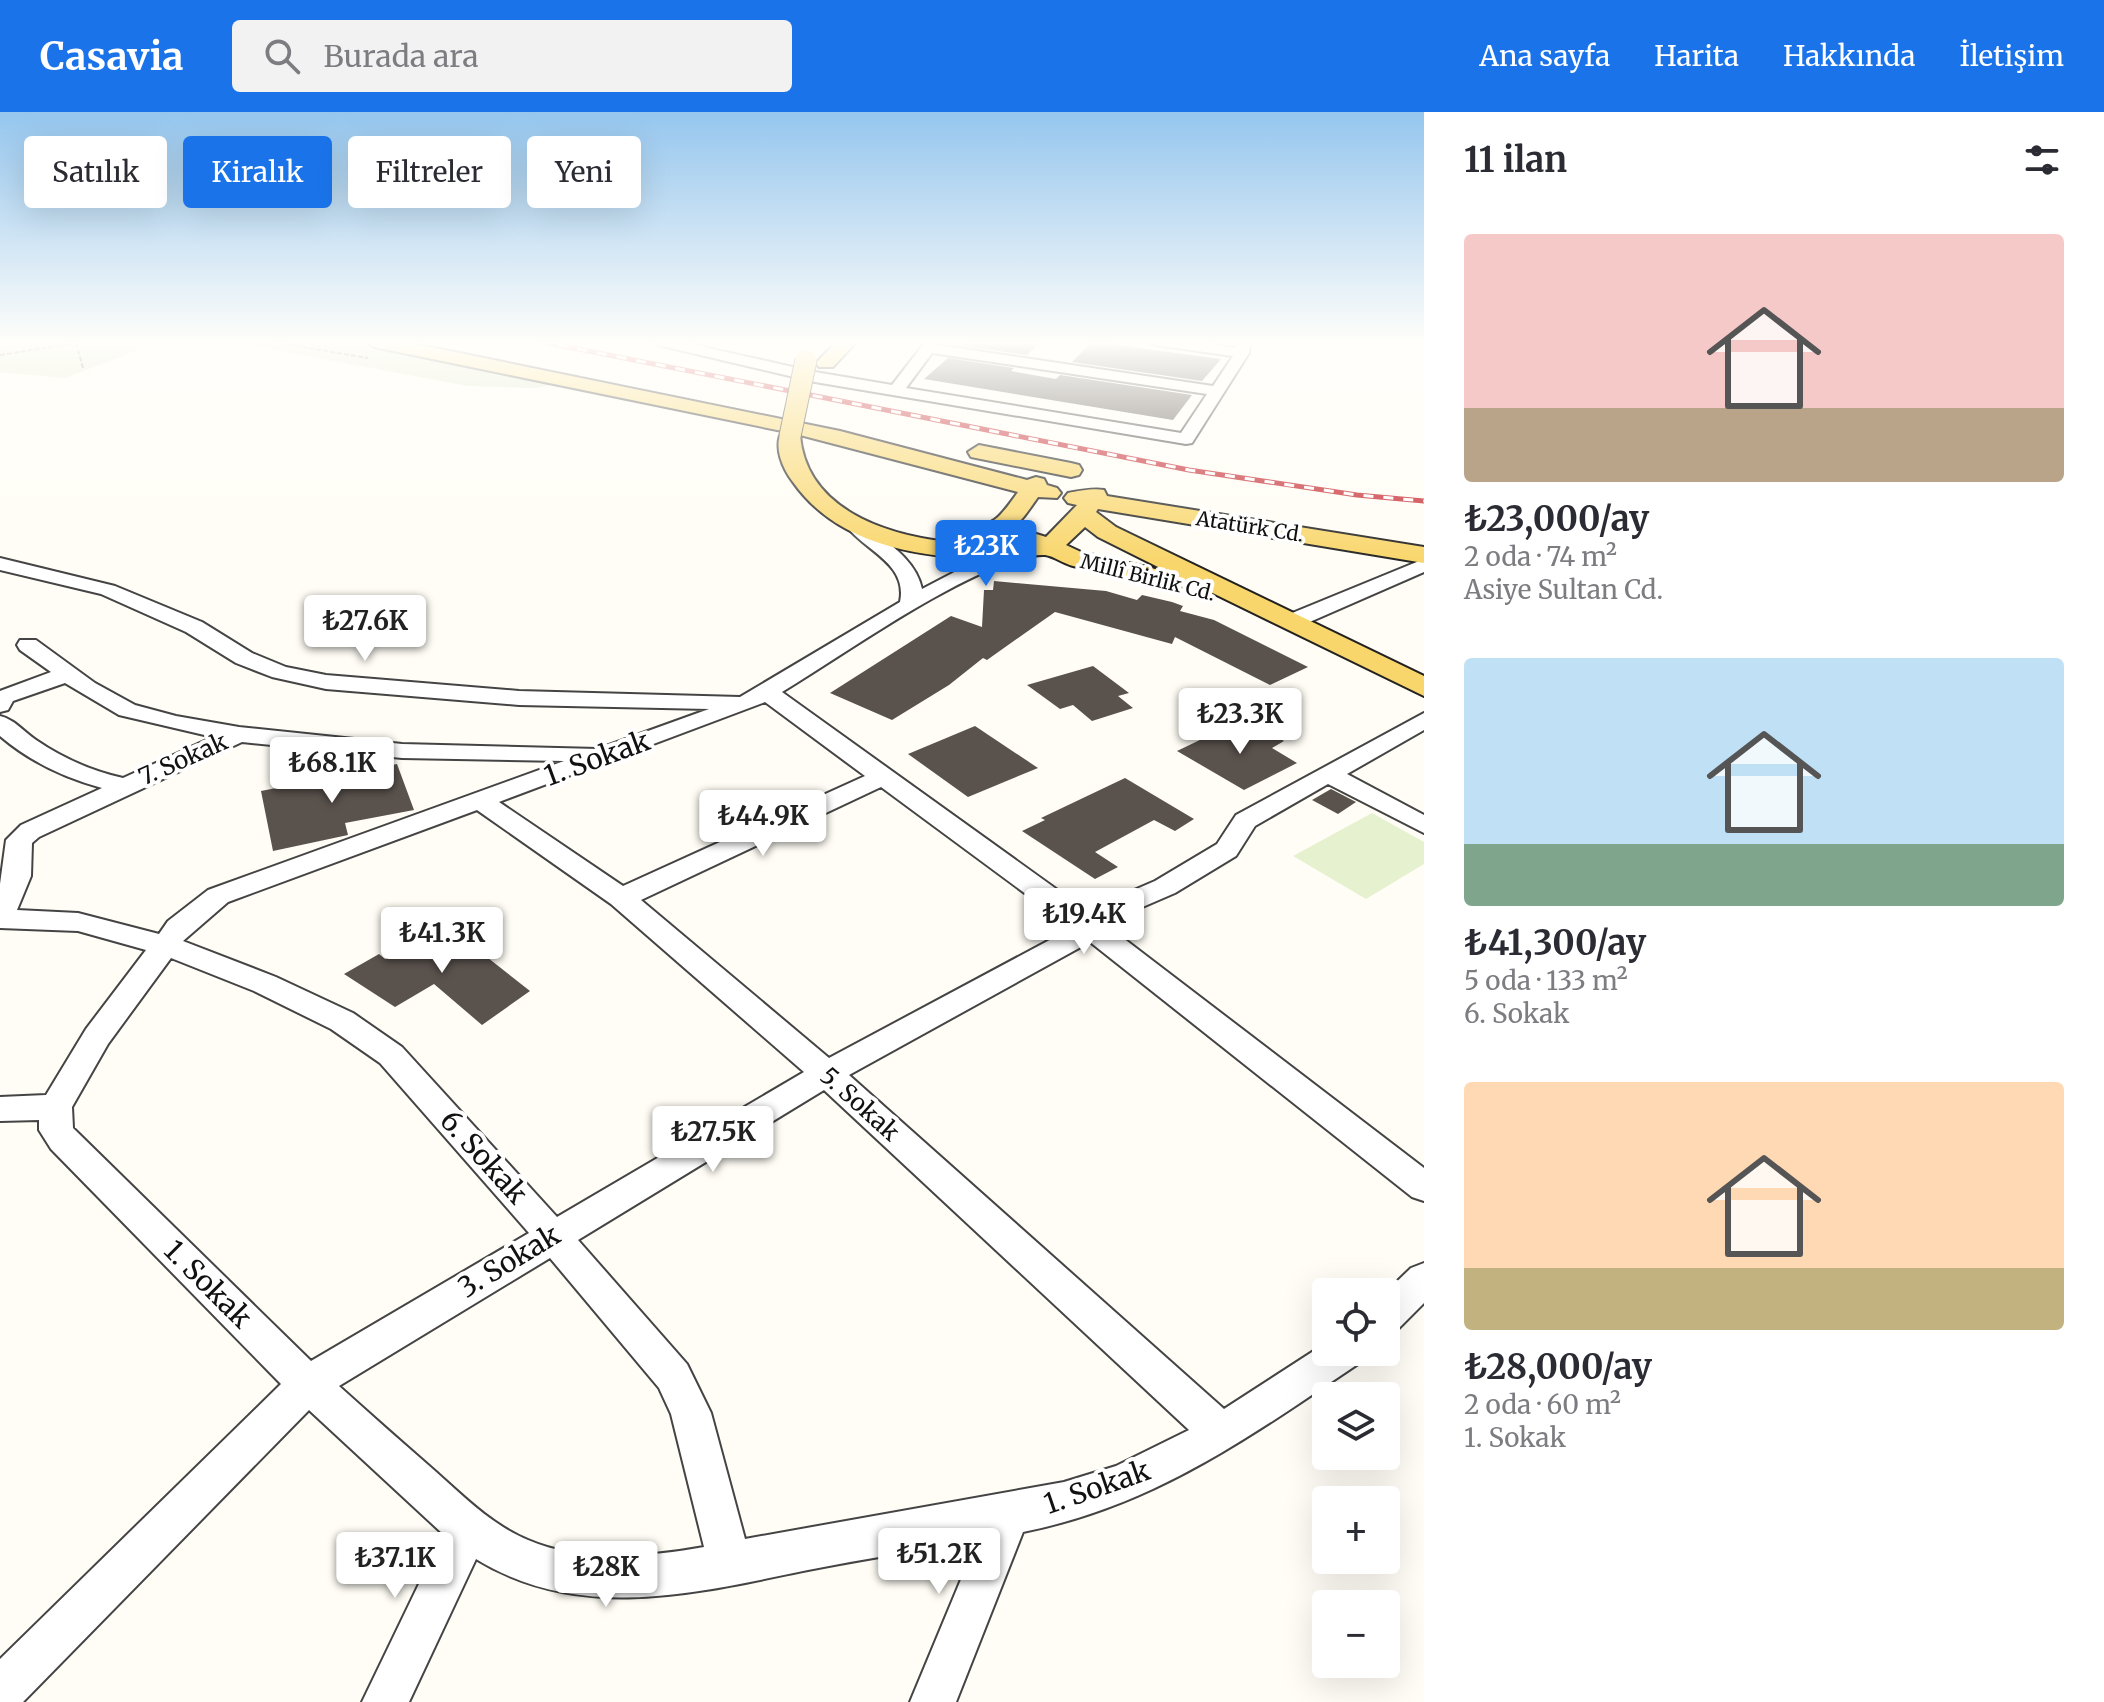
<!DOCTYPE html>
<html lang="tr">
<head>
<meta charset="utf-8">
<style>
  body { margin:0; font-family:Merriweather,serif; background:#f2f2f3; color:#2b2b33; height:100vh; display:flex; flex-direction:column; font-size:30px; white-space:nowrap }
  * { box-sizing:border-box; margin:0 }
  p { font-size:26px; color:#7c7c81 }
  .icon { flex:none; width:44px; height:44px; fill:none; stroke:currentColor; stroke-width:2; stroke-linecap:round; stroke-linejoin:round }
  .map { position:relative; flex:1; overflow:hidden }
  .drawer { display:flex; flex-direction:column; background:#fff; width:680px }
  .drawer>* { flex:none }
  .guide { position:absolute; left:24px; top:24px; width:760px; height:72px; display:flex; gap:16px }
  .fabs { position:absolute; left:1312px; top:1166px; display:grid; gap:16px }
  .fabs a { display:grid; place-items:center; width:88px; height:88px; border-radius:8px; background:#fff; box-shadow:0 8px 32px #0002; font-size:40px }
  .price { position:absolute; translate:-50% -68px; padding:0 18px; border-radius:8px; background:#fff; color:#222; font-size:26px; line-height:52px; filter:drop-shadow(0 2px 4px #0008) }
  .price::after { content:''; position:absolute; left:50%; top:48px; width:24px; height:18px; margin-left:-12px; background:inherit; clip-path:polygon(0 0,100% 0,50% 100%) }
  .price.selected { background:#1a73e8; color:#fff }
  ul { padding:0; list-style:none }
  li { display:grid; align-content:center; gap:16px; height:424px; padding:0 40px }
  li span { display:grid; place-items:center; height:248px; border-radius:8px; color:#555 }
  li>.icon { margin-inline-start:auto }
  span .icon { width:144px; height:144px; fill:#fffc; stroke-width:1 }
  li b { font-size:34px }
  h2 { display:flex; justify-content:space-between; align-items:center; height:96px; padding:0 40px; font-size:34px }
  .tag { padding:0 28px; border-radius:8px; background:#fff; box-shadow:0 8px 32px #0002; font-size:28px; line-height:72px }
  .tag.selected { background:#1a73e8; color:#fff }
  header { display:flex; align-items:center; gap:48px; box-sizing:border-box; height:112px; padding:0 40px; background:#1a73e8; color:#fff }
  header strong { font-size:38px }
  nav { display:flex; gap:44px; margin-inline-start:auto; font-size:28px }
  .search { width:560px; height:72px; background:#f2f2f3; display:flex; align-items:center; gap:20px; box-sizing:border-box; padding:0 28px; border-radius:8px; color:#7c7c81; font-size:30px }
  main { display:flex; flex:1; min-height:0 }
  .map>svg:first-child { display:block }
  .cemetery { fill:#d9e3c4 }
  .pitch { fill:#e6f2cf }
  .building { fill:#5a524d }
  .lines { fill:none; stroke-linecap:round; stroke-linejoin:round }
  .minor-casing { stroke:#444; stroke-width:4 }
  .major-casing { stroke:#222; stroke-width:4 }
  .path { stroke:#333; stroke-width:2; stroke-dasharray:5 2; stroke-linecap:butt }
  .minor { fill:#fff; fill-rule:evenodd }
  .major { fill:#f9d66b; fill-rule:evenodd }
  .rail-casing { stroke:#c4262e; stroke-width:5 }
  .rail { stroke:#fff; stroke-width:3; stroke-dasharray:10; stroke-linecap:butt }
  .major-bridge-casing { stroke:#222; stroke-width:23; stroke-linecap:butt }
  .major-bridge { stroke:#f9d66b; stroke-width:21 }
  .labels { text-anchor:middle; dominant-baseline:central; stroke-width:8; stroke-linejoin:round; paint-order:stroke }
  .far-street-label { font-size:20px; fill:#111; stroke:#fff }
  .street-label { font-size:24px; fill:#111; stroke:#fff }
  .near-street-label { font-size:28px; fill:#111; stroke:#fff }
</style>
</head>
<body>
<header>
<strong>Casavia</strong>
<div class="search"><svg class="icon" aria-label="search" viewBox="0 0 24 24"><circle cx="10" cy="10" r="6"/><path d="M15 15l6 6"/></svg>Burada ara</div>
<nav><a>Ana sayfa</a><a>Harita</a><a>Hakkında</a><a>İletişim</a></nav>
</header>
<main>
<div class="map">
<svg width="1424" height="1590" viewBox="0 0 1424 1590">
  <rect width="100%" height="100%" fill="#fffdf5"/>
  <g class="cemetery">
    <polygon points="0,229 162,229 65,266 0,260"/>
    <polygon points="228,229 348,229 554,272 537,276 468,274"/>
  </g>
  <polygon class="pitch" points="1372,701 1424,730 1424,752 1366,787 1293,744"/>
  <g class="building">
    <polygon points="968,229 1042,229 1027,243 963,234"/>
    <polygon points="1093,229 1138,236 1221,247 1202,269 1072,250"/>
    <polygon points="948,246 1014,256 1011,259 1056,267 1060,263 1192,283 1173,308 924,267"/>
    <polygon points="994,469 1106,479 1137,488 1142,483 1172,490 1183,494 1180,499 1214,508 1308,555 1270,573 1175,525 1172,532 1055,500 987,548 983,546 949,573 892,608 830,581 951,504 982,515 984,478 993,478"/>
    <polygon points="1093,554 1129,581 1118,584 1133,596 1092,609 1073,593 1060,597 1027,573"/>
    <polygon points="1255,613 1284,629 1272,636 1297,651 1244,678 1177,639 1229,614 1242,621"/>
    <polygon points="975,614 1038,656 968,685 908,642"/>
    <polygon points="397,652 414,698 345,711 348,723 273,739 261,679"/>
    <polygon points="1125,666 1194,707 1175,719 1154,708 1095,740 1118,755 1095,767 1022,719 1045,708 1041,706"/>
    <polygon points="1331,677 1356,690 1338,702 1312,688"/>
    <polygon points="445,812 530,879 482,913 434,872 395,895 344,862 379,842 385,847"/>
  </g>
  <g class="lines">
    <defs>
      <g id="minor">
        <path d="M651,229H677L815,260L892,273L926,229H940L937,233L1213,274L1233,244L1155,233L1148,229H1186L1235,236L1236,229H1250L1249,241L1192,331L1186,332L815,270L658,233ZM932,241L1207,282L1181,321L906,276Z"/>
        <path d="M856,409L863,411C885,429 916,447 922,477L985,444L1022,433L1032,439L1029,443C947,468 856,535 782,580L1091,802L1111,788L1155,769L1217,732L1236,703L1424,601V618L1347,662L1424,703V721L1328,672L1255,714L1236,744L1175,781L1131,800L1110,816L1424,1056V1089L1412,1085L1090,830L849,963L1224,1297L1326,1231V1240H1363L1358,1252C1249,1325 1154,1394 1023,1420L956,1590H910L977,1429C920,1438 864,1447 808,1458C696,1481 580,1511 476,1447L409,1590H362L443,1422L309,1298L23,1590H0V1547L281,1272L51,1037L39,1018V1008L0,1009V985L46,983L86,917L146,838L78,819L0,816V772L6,728L21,713L102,676C65,666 29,649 0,624V604C14,607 24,620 36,628C62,646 92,659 123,666L213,625L119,603L65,571L13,589L8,598L0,600V579L51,560L20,538L17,533L20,528H36L95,571L135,593L176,604L239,615L402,632L598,637L709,597L519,593L326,577L272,565L236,551L186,520L101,482L0,458V446L115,474L202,510L252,541L286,555L326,563L519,579L740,585L900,490C908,452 866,439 847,415ZM765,590L865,664L623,774L499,690ZM242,630L402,646L564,649L208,778L168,809L159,822L78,801L17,798L31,764L32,731L39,725ZM881,675L1072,816L829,946L641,788ZM477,698L611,792L804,960L557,1105L402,935L353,901L276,865L183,829L228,790ZM171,846L254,879L331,917L380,951L529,1121L311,1249L73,1016L72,995L108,932ZM824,978L1189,1318L1116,1354L1064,1370L745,1427L711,1301L687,1252L578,1128ZM550,1146L659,1276L671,1302L704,1435C649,1445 581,1451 528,1428C492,1413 464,1385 435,1359C403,1331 371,1303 339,1274Z"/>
        <polygon points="1424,447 1424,460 1296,516 1288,517 1277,511 1280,506"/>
        <polygon points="1424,1151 1424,1191 1399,1216 1386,1220 1386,1180 1411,1156"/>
      </g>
      <g id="major">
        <path d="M365,229H401L840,319L1027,368L1036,365L1044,367L1047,373L1057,376L1061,381L1057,386L1038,385C1018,414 1011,424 975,431L1023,432L1021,428L1024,423L1033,421L1046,425L1077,393L1068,391L1064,386L1068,381C1078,379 1094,376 1104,378L1107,384L1424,435V451L1098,397L1096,400L1116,415L1424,564V584L1188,469L1184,475L1175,477C1141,469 1107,462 1073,454C1064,452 1054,444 1045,443C1032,442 1016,448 1003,448C926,446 840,437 793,370C783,357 773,335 782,319L374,235ZM800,323L1018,380C990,420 992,409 949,420L946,425L949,430C885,423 806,397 800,323ZM1085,415L1098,425L1168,460L1081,440L1066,433Z"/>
        <polygon points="837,229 857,229 833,255 819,255 816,251"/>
        <polygon points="979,333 1071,351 1079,353 1082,358 1079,363 1071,365 971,345 968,340"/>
      </g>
    </defs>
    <use href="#minor" class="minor-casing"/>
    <use href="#major" class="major-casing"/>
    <g class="path">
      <polyline points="268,229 368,246"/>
      <polyline points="76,231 83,256"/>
      <polyline points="0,243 89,229"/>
    </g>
    <use href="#minor" class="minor"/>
    <use href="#major" class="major"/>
    <defs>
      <polyline id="rail" points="538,229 1189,358 1357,383 1424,389"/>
    </defs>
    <use href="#rail" class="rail-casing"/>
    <use href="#rail" class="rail"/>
    <defs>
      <polyline id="major-bridge" points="790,324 806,248"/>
    </defs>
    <use href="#major-bridge" class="major-bridge-casing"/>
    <use href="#major-bridge" class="major-bridge"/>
  </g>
  <linearGradient id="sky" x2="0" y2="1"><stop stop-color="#95c6ee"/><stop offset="0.51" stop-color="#fffefa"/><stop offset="1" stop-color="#fffefa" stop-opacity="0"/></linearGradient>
  <rect width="1424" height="452" fill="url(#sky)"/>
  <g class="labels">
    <g class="far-street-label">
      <text transform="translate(1250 414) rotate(9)">Atatürk Cd.</text>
      <text transform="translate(1148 465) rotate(14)">Millî Birlik Cd.</text>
    </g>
    <g class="street-label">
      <text transform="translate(183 647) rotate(-24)">7. Sokak</text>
      <text transform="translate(860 992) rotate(42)">5. Sokak</text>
    </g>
    <g class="near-street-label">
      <text transform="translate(597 646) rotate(-20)">1. Sokak</text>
      <text transform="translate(484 1045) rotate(48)">6. Sokak</text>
      <text transform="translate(509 1149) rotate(-31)">3. Sokak</text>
      <text transform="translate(208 1172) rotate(45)">1. Sokak</text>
      <text transform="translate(1097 1375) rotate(-19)">1. Sokak</text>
    </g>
  </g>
</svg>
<div class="fabs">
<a><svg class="icon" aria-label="locate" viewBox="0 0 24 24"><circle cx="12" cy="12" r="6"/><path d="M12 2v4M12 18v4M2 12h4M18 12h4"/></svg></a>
<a><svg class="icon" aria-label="layers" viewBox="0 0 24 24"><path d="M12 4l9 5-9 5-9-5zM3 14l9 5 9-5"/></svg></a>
<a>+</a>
<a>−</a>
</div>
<b class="price selected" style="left:986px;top:476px">₺23K</b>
<b class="price" style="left:365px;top:551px">₺27.6K</b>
<b class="price" style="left:1240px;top:644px">₺23.3K</b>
<b class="price" style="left:332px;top:693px">₺68.1K</b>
<b class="price" style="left:763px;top:746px">₺44.9K</b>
<b class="price" style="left:1084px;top:844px">₺19.4K</b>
<b class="price" style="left:442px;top:863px">₺41.3K</b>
<b class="price" style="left:713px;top:1062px">₺27.5K</b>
<b class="price" style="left:939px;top:1484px">₺51.2K</b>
<b class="price" style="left:395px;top:1488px">₺37.1K</b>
<b class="price" style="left:606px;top:1497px">₺28K</b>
<div class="guide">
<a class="tag">Satılık</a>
<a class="tag selected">Kiralık</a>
<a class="tag">Filtreler</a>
<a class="tag">Yeni</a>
</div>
</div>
<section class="drawer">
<h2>11 ilan<svg class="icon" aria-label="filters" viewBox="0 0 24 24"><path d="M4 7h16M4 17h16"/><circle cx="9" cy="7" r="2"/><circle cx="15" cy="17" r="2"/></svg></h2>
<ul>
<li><span style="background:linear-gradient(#f6c9c9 70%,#b9a48a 0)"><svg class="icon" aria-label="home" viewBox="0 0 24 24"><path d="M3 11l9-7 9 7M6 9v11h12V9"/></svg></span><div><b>₺23,000/ay</b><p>2 oda · 74 m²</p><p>Asiye Sultan Cd.</p></div></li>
<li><span style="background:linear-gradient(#bfe0f5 75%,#7fa58c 0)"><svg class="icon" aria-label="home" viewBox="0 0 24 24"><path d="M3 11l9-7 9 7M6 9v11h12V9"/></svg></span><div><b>₺41,300/ay</b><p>5 oda · 133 m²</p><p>6. Sokak</p></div></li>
<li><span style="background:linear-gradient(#ffd9b3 75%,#c2b280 0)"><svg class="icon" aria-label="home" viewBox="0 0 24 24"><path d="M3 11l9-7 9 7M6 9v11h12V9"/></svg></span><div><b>₺28,000/ay</b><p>2 oda · 60 m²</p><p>1. Sokak</p></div></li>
</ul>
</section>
</main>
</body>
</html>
